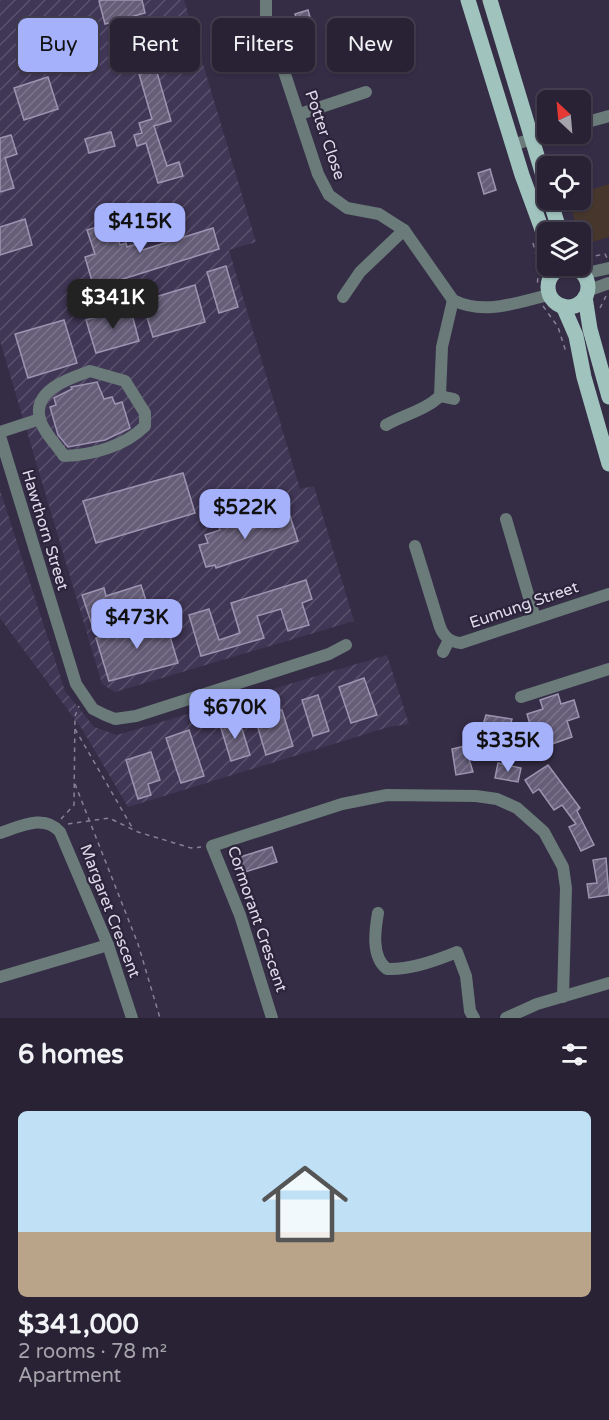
<!DOCTYPE html>
<html lang="en">
<head>
<meta charset="utf-8">
<style>
  body { margin:0; font-family:"Varela Round",sans-serif; background:#342f40; color:#f1f3f6; height:100vh; display:flex; flex-direction:column; font-size:22px; white-space:nowrap }
  * { box-sizing:border-box; margin:0 }
  p { font-size:20px; color:#a5a4ac }
  .icon { flex:none; width:33px; height:33px; fill:none; stroke:currentColor; stroke-width:2; stroke-linecap:round; stroke-linejoin:round }
  .map { position:relative; height:1018px; overflow:hidden }
  .panel { display:flex; flex-direction:column; background:#282234; flex:1 }
  .panel>* { flex:none }
  .hud { position:absolute; left:18px; top:18px; width:573px; height:54px; display:flex; gap:12px }
  .needle { width:39px; rotate:334deg }
  .tools { position:absolute; left:537px; top:90px; display:grid; gap:12px }
  .tools a { display:grid; place-items:center; width:54px; height:54px; border-radius:9px; background:#282234; box-shadow:0 2px 4px #0004,0 0 0 2px #443f4f; font-size:30px }
  .price { position:absolute; translate:-50% -51px; padding:0 14px; border-radius:12px; background:#a6b1fc; color:#111; font-size:20px; line-height:39px; filter:drop-shadow(0 2px 3px #0008) }
  .price::after { content:''; position:absolute; left:50%; top:36px; width:18px; height:14px; margin-left:-9px; background:inherit; clip-path:polygon(0 0,100% 0,50% 100%) }
  .price.selected { background:#222; color:#fff }
  ul { padding:0; list-style:none }
  li { display:grid; align-content:center; gap:12px; height:318px; padding:0 18px }
  li+li { border-top:2px solid #443f4f }
  li span { display:grid; place-items:center; height:186px; border-radius:9px; color:#555 }
  li>.icon { margin-inline-start:auto }
  span .icon { width:108px; height:108px; fill:#fffc; stroke-width:1 }
  li b { font-size:26px }
  h2 { display:flex; justify-content:space-between; align-items:center; height:72px; padding:0 18px; font-size:26px }
  .chip { padding:0 21px; border-radius:9px; background:#282234; box-shadow:0 2px 4px #0004,0 0 0 2px #443f4f; font-size:21px; line-height:54px }
  .chip.selected { background:#a6b1fc; color:#111 }
  .map>svg:first-child { display:block }
  .industrial { fill:url(#industrial-furrows) }
  .education { fill:#47362c }
  .building { fill:url(#building-hatch); stroke:#9c94b1; stroke-width:1.5 }
  .lines { fill:none; stroke-linecap:round; stroke-linejoin:round }
  .path { stroke:#878095; stroke-width:1.5; stroke-dasharray:4.5 4.5; stroke-linecap:butt }
  .minor { stroke:#6a7b79; stroke-width:12 }
  .major { stroke:#a0c3be; stroke-width:15 }
  .labels { text-anchor:middle; dominant-baseline:central; stroke-width:4.5; stroke-linejoin:round; paint-order:stroke }
  .street-label { font-size:16px; fill:#e0dbeb; stroke:#2b243b }
</style>
</head>
<body>
<div class="map">
<svg width="609" height="1018" viewBox="0 0 609 1018">
  <defs>
    <pattern id="industrial-furrows" width="10" height="10" patternUnits="userSpaceOnUse" patternTransform="scale(1.5)"><rect width="10" height="10" fill="#403655"/><path d="M-1 1l2-2M0 10L10 0M9 11l2-2" fill="none" stroke="#5b526e"/></pattern>
    <pattern id="building-hatch" width="6" height="6" patternUnits="userSpaceOnUse" patternTransform="scale(1.5)"><rect width="6" height="6" fill="#665e79"/><path d="M-1 1l2-2M0 6l6-6M5 7l2-2" fill="none" stroke="#7c748c"/></pattern>
  </defs>
  <rect width="100%" height="100%" fill="#352d46"/>
  <g class="industrial">
    <polygon points="0,0 184,0 256,242 229,250 300,489 314,486 354,621 115,692 102,684 0,341"/>
    <polygon points="0,490 65,691 94,727 117,735 387,655 409,724 389,727 128,807 82,729 0,618"/>
  </g>
  <polygon class="education" points="609,184 609,237 582,245 569,200 580,200 581,193"/>
  <g class="building">
    <polygon points="103,0 142,0 145,13 105,24 99,1"/>
    <polygon points="308,10 315,35 303,39 295,14"/>
    <polygon points="156,69 171,121 154,126 167,166 179,162 183,176 158,183 146,143 137,146 134,135 142,133 139,123 152,119 139,74"/>
    <polygon points="48,77 58,109 24,120 14,88"/>
    <polygon points="111,132 115,146 89,153 85,139"/>
    <polygon points="11,135 17,154 5,158 14,188 0,192 0,138"/>
    <polygon points="490,169 496,190 484,194 478,173"/>
    <polygon points="25,219 32,245 0,255 0,227"/>
    <polygon points="113,222 120,245 126,243 127,247 137,244 139,251 213,228 219,249 94,288 85,257 95,254 87,230"/>
    <polygon points="226,266 238,307 219,313 207,272"/>
    <polygon points="195,285 205,322 153,337 142,301"/>
    <polygon points="130,307 139,341 96,353 86,320"/>
    <polygon points="64,320 77,363 28,378 15,334"/>
    <polygon points="97,382 104,399 112,397 115,404 122,402 130,428 105,440 68,447 58,435 50,407 56,405 54,398 72,389 71,387"/>
    <polygon points="183,473 195,513 96,543 83,501"/>
    <polygon points="244,513 249,530 290,516 298,541 216,568 215,565 206,567 199,545 208,543 205,535 220,530 217,522"/>
    <polygon points="306,580 312,599 302,603 309,625 288,631 281,609 257,616 264,638 201,656 189,615 209,609 219,640 240,633 231,603"/>
    <polygon points="141,585 148,607 92,625 82,595 104,588 106,596"/>
    <polygon points="165,620 178,663 109,681 96,638"/>
    <polygon points="364,678 377,715 351,723 339,687"/>
    <polygon points="558,694 561,704 574,700 579,717 567,721 572,737 552,744 547,730 533,735 527,714 543,709 540,700"/>
    <polygon points="318,695 329,731 313,736 302,700"/>
    <polygon points="282,710 293,746 266,755 255,718"/>
    <polygon points="486,715 512,719 507,735 482,728"/>
    <polygon points="239,719 250,755 231,761 220,725"/>
    <polygon points="189,730 204,776 181,783 166,738"/>
    <polygon points="465,746 473,772 456,775 452,749"/>
    <polygon points="151,752 160,780 148,784 151,795 138,799 126,760"/>
    <polygon points="498,763 521,768 518,782 495,778"/>
    <polygon points="548,765 580,808 577,811 594,845 581,851 569,827 576,824 562,805 554,810 539,789 533,793 525,780"/>
    <polygon points="272,847 277,862 245,872 240,857"/>
    <polygon points="606,858 609,895 589,898 587,884 597,883 593,860"/>
  </g>
  <g class="lines">
    <g class="path">
      <polyline points="533,243 539,266 537,287"/>
      <polyline points="580,254 583,258 605,254 607,258"/>
      <polyline points="543,306 558,327 566,352"/>
      <polyline points="600,308 606,296"/>
      <polyline points="75,729 133,829"/>
      <polyline points="75,784 138,944 160,1018"/>
      <polyline points="61,819 74,805 75,716 79,706"/>
      <polyline points="68,824 109,818 138,832 191,848 201,847"/>
    </g>
    <g class="minor">
      <path d="M266,0V17L318,174L329,195L347,208L379,214L404,230L453,300C485,316 517,302 549,295"/>
      <polyline points="300,114 366,92"/>
      <polyline points="580,124 609,116"/>
      <polyline points="512,145 549,134"/>
      <polyline points="582,274 609,268"/>
      <polyline points="587,291 609,283"/>
      <polyline points="343,297 360,272 404,230"/>
      <path d="M90,371L125,381L145,413V426C125,446 93,455 64,456C57,445 43,432 40,419C32,390 70,378 90,371Z"/>
      <polyline points="440,396 454,399"/>
      <path d="M386,425C403,415 426,410 440,396L442,347L453,300"/>
      <polyline points="0,432 40,419"/>
      <polyline points="0,436 76,684 93,709 105,715 115,719 136,716 329,654 346,645"/>
      <polyline points="506,519 535,618"/>
      <path d="M415,546L440,627C444,637 450,642 461,643L609,594"/>
      <polyline points="443,652 449,640"/>
      <polyline points="521,697 609,669"/>
      <path d="M0,833C19,827 44,813 60,832L108,945L132,1018"/>
      <path d="M378,913C375,930 371,957 387,969C410,970 435,961 457,952L466,976L470,1011L474,1018"/>
      <polyline points="0,977 108,945"/>
      <polyline points="272,1018 240,915 212,846 342,804 387,795 476,796 497,799 517,808 544,832 563,867 566,888 563,997"/>
      <polyline points="506,1018 537,1004 609,983"/>
    </g>
    <g class="major">
      <polyline points="468,0 522,175 548,246"/>
      <polyline points="490,0 548,192"/>
      <polyline points="550,200 560,232"/>
      <circle cx="568" cy="287" r="20"/>
      <polyline points="585,297 590,329 609,397"/>
      <polyline points="563,306 576,336 584,377 609,464"/>
    </g>
  </g>
  <g class="labels">
    <g class="street-label">
      <text transform="translate(325 135) rotate(71)">Potter Close</text>
      <text transform="translate(45 530) rotate(73)">Hawthorn Street</text>
      <text transform="translate(524 605) rotate(-19)">Eumung Street</text>
      <text transform="translate(110 911) rotate(69)">Margaret Crescent</text>
      <text transform="translate(257 919) rotate(71)">Cormorant Crescent</text>
    </g>
  </g>
</svg>
<div class="tools">
<a><svg class="needle" viewBox="-14 -14 28 28"><path d="M0-13l5 13h-10z" fill="#e53935"/><path d="M0 13l5-13h-10z" fill="#a5a4ac"/></svg></a>
<a><svg class="icon" aria-label="locate" viewBox="0 0 24 24"><circle cx="12" cy="12" r="6"/><path d="M12 2v4M12 18v4M2 12h4M18 12h4"/></svg></a>
<a><svg class="icon" aria-label="layers" viewBox="0 0 24 24"><path d="M12 4l9 5-9 5-9-5zM3 14l9 5 9-5"/></svg></a>
</div>
<b class="price" style="left:140px;top:254px">$415K</b>
<b class="price selected" style="left:113px;top:330px">$341K</b>
<b class="price" style="left:245px;top:540px">$522K</b>
<b class="price" style="left:137px;top:650px">$473K</b>
<b class="price" style="left:235px;top:740px">$670K</b>
<b class="price" style="left:508px;top:773px">$335K</b>
<div class="hud">
<a class="chip selected">Buy</a>
<a class="chip">Rent</a>
<a class="chip">Filters</a>
<a class="chip">New</a>
</div>
</div>
<section class="panel">
<h2>6 homes<svg class="icon" aria-label="filters" viewBox="0 0 24 24"><path d="M4 7h16M4 17h16"/><circle cx="9" cy="7" r="2"/><circle cx="15" cy="17" r="2"/></svg></h2>
<ul>
<li><span style="background:linear-gradient(#bfe0f5 65%,#b9a48a 0)"><svg class="icon" aria-label="home" viewBox="0 0 24 24"><path d="M3 11l9-7 9 7M6 9v11h12V9"/></svg></span><div><b>$341,000</b><p>2 rooms · 78 m²</p><p>Apartment</p></div></li>
</ul>
</section>
</body>
</html>
